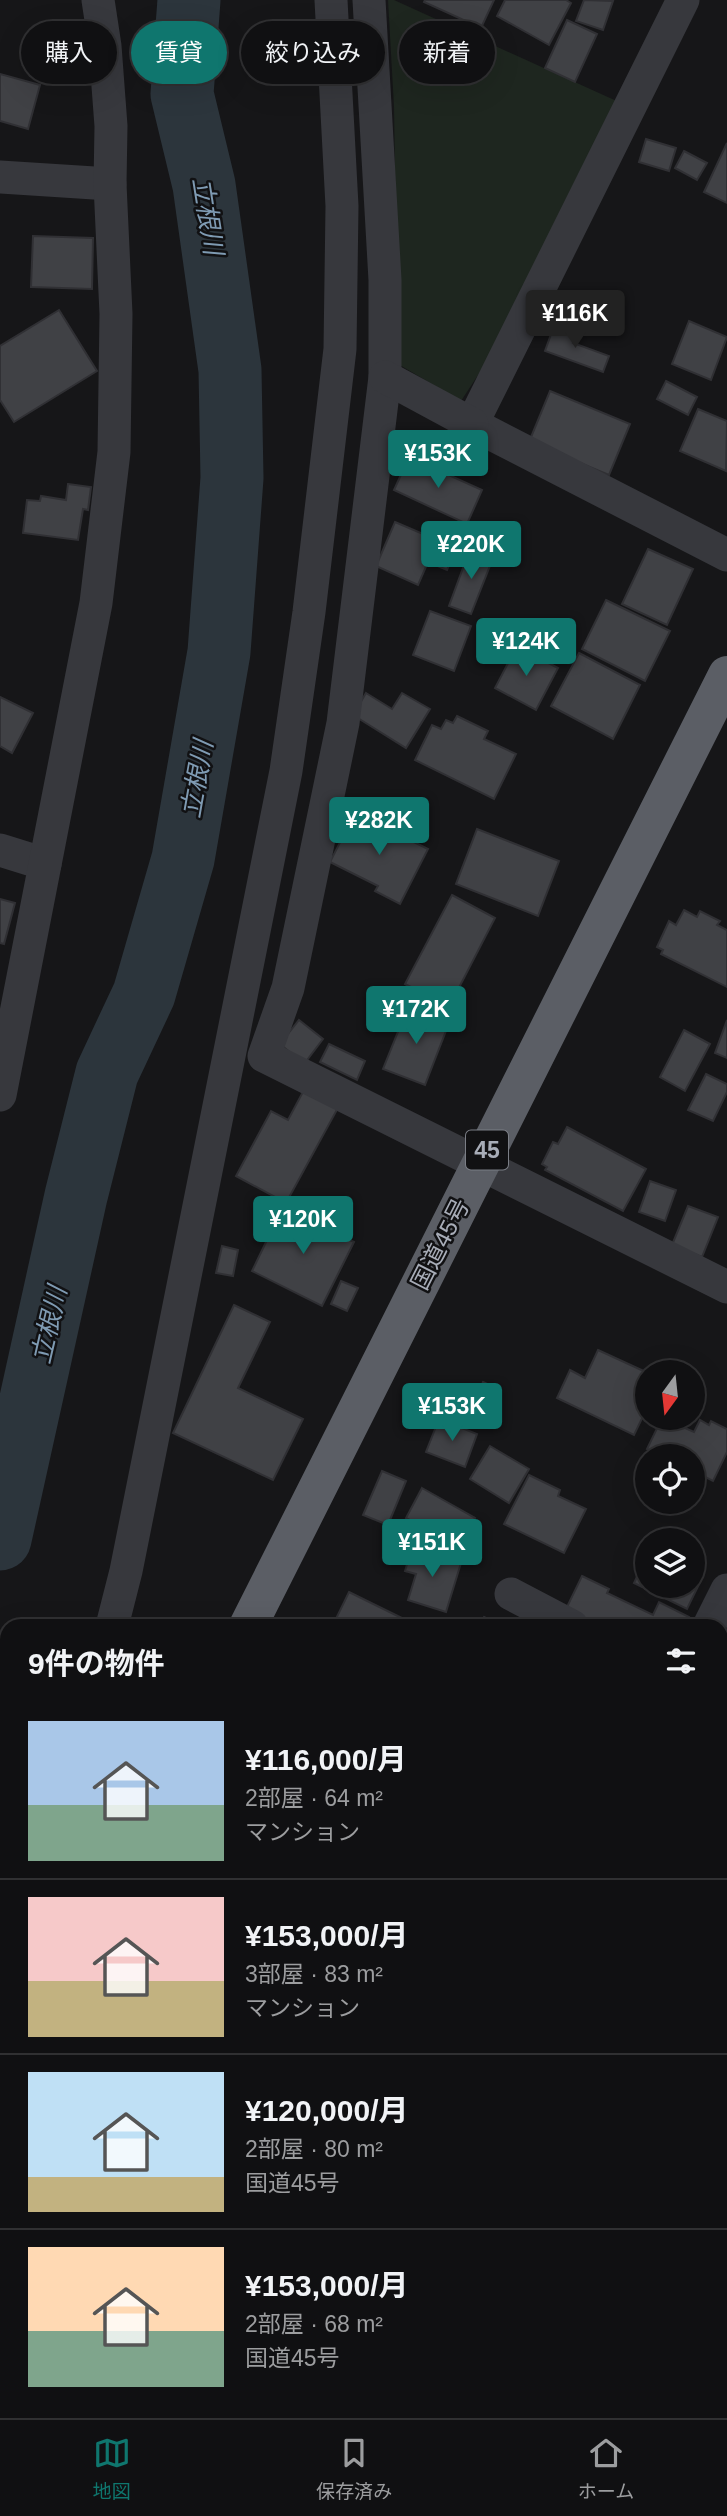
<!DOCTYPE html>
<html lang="ja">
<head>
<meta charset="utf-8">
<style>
  body { margin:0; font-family:Arial,"Noto Sans JP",sans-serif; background:#1e1e20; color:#f1f3f6; height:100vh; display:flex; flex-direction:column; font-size:26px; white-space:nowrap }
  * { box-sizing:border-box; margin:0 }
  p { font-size:23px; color:#9c9d9f }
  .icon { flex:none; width:38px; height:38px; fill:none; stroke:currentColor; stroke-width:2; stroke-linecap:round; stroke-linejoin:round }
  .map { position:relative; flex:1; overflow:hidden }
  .details { position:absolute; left:0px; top:1619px; width:728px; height:800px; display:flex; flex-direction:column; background:#101012; border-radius:21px 21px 0 0; box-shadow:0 7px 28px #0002,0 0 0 2px #303032 }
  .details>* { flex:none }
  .top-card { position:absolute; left:21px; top:21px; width:686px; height:63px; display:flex; gap:14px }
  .needle { width:46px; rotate:195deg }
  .controls { position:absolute; left:635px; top:1360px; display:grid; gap:14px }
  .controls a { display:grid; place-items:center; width:70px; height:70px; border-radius:50%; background:#101012; box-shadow:0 7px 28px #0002,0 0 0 2px #303032; font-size:35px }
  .price { position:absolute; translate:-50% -60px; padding:0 16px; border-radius:7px; background:#0f766e; color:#fff; font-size:23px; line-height:46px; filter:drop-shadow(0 2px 4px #0008) }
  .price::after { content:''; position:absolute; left:50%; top:42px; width:21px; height:16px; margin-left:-10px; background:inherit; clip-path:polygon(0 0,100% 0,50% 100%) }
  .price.current { background:#222; color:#fff }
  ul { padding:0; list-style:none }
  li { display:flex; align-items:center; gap:21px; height:175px; padding:0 28px }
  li+li { border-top:2px solid #303032 }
  li span { display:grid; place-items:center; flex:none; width:196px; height:140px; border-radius:0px; color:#555 }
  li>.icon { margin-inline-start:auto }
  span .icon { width:84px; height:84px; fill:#fffc; stroke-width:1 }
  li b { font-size:30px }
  h2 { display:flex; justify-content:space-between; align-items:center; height:84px; padding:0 28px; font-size:30px }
  .pill { padding:0 24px; border-radius:32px; background:#101012; box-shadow:0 7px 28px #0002,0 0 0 2px #303032; font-size:24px; line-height:63px }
  .pill.current { background:#0f766e; color:#fff }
  .tab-bar { display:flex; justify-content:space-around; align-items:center; height:98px; border-top:2px solid #303032; background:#101012; font-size:19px; color:#9c9d9f }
  .tab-bar a { display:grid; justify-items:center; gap:4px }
  .tab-bar .current { color:#0f766e }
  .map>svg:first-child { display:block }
  .green { fill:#1e261f }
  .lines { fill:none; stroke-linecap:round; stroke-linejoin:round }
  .river { stroke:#2c353c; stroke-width:63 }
  .building { fill:#404145; stroke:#303034; stroke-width:2 }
  .minor { stroke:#37383d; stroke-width:33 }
  .trunk { stroke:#5b5e65; stroke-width:38 }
  .labels { text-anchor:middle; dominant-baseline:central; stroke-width:5; stroke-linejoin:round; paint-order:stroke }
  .shield { fill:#111113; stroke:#7b7e86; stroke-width:2 }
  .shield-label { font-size:23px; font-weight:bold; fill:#a8adb8 }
  .street-label { font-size:24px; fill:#a8adb8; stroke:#111113 }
  .water-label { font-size:26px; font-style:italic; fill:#7f9bb3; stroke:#111113 }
</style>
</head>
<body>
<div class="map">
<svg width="727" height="2418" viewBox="0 0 727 2418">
  <rect width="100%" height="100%" fill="#161618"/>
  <g class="green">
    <polygon points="388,0 394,0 621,103 497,346 461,401 398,364 394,107"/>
    <polygon points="721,1863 727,1866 727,1994 721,1991"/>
  </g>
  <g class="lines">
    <polyline class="river" points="0,1539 76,1196 107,1073 144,994 183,859 219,652 232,478 230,370 204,185 182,94 189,0"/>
  </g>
  <g class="building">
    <polygon points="425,0 494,0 481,28 424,2"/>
    <polygon points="505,0 566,0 571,3 549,45 497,16"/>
    <polygon points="584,0 613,1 603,30 576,21"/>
    <polygon points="567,20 597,34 575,82 545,68"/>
    <polygon points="0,74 40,85 28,129 0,121"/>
    <polygon points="646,139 676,148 669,171 639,162"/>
    <polygon points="727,143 727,203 704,192"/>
    <polygon points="684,151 707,163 697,180 675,168"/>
    <polygon points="33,236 93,238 92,289 31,287"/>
    <polygon points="59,310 97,371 14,422 0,400 0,346"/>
    <polygon points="689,321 727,337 711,380 672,364"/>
    <polygon points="554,326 577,334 573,343 609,356 603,372 545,351"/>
    <polygon points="666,381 697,397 688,415 657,399"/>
    <polygon points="550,391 630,424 609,475 529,442"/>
    <polygon points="698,409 727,421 726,471 680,451"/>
    <polygon points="409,457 482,490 467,524 394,490"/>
    <polygon points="68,484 91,487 88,510 83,509 78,540 23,533 27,500 40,501 41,496 66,500"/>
    <polygon points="395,522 456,548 447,570 428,562 418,585 376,566"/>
    <polygon points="470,549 493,558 471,614 449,606"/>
    <polygon points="648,549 693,569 667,625 622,604"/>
    <polygon points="606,600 670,631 645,681 582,649"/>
    <polygon points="430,611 471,626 454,671 413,655"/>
    <polygon points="517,646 558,668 536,710 495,688"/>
    <polygon points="579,653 640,685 613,739 551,706"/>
    <polygon points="366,693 392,709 402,693 430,709 406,748 353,715"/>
    <polygon points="0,697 33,713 12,753 0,746"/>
    <polygon points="457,716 488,731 484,739 516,754 494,799 415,760 432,725 441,729 446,720 453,723"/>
    <polygon points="355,813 428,849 400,904 375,891 378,886 330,862"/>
    <polygon points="477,829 559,861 538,916 456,884"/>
    <polygon points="452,895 495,918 449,1007 405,984"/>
    <polygon points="0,899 15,903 4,944 0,943"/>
    <polygon points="684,910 697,917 700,911 720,921 717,925 727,930 727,987 661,954 663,950 657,947 669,921 676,925"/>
    <polygon points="408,1007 449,1023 425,1085 383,1069"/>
    <polygon points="299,1020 323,1039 304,1064 280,1044"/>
    <polygon points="727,1020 727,1058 715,1053"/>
    <polygon points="684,1030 710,1044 685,1091 660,1077"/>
    <polygon points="329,1044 365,1061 357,1080 320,1062"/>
    <polygon points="706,1074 727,1084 727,1092 713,1121 688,1110"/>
    <polygon points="305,1088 339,1106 286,1203 236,1176 271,1111 288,1120"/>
    <polygon points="567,1127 646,1169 623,1211 545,1170 547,1167 542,1164 553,1142 558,1144"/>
    <polygon points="650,1181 676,1190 665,1221 639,1212"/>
    <polygon points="688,1206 718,1217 702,1257 672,1245"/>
    <polygon points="283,1207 354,1242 322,1306 252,1271"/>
    <polygon points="222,1246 238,1250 233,1276 216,1273"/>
    <polygon points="341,1281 358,1288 347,1311 331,1304"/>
    <polygon points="234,1305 270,1322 238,1388 303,1419 273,1480 173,1433"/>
    <polygon points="598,1350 648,1373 648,1406 634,1435 557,1398 570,1370 585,1378"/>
    <polygon points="483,1382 500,1390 489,1413 473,1406"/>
    <polygon points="662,1418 694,1432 700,1420 709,1425 711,1421 727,1429 727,1452 713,1481 693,1471 693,1456 662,1456 647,1449"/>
    <polygon points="439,1419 477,1434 465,1467 426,1452"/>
    <polygon points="490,1446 529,1469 509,1503 470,1479"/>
    <polygon points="382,1471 406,1481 388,1525 363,1515"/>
    <polygon points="529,1475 560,1490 558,1496 586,1509 564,1553 504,1524"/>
    <polygon points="422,1488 475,1518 459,1547 406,1518"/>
    <polygon points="412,1548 461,1563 446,1612 408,1600 416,1574 405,1571"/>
    <polygon points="648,1554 648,1586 693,1586 693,1569 704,1574 687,1609 634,1583"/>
    <polygon points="582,1576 609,1589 607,1593 653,1615 659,1602 689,1617 685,1626 596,1626 565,1611"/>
    <polygon points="349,1592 418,1626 314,1626 318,1618 333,1625"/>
    <polygon points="484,1617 502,1626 479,1626"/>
    <polygon points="721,1713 727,1716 727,1769 721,1766"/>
    <polygon points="721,1800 727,1803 727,1858 721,1855"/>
    <polygon points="721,1887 727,1889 727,1956 721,1954"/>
    <polygon points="727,2124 727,2210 721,2210 721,2125"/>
  </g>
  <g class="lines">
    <g class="minor">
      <polyline points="369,0 385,280 385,377 343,723 288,988 264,1056 727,1287"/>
      <polyline points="683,0 472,424 727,555"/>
      <polyline points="0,177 110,184"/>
      <polyline points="385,377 472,424"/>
      <polyline points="0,850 45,864"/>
      <polyline points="0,1095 96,603 114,452 116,314 110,184 111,126 105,46 98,0"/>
      <polyline points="511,1594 572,1626"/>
      <polyline points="112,1626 126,1571 286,771 309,612 340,349 342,206 331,0"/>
      <polyline points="709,1626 727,1590"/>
      <polyline points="721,2003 727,2006"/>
      <polyline points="0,2234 7,2236"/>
      <polyline points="721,2258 727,2258"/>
      <polyline points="519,2412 520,2418"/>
    </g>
    <g class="trunk">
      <polyline points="248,1626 727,675"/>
      <polyline points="0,2119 7,2105"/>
    </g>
  </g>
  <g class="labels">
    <rect class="shield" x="466" y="1130.5" width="42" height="39" rx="5"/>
    <g class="shield-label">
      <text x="487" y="1150">45</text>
    </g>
    <g class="street-label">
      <text transform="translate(440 1244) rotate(-63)">国道45号</text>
    </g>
    <g class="water-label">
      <text transform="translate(208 216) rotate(81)">立根川</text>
      <text transform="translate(197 779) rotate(-80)">立根川</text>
      <text transform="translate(49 1325) rotate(-77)">立根川</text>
    </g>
  </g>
</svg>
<div class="controls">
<a><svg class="needle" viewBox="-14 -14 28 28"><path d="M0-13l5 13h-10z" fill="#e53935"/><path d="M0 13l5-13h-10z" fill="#9c9d9f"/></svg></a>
<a><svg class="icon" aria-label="locate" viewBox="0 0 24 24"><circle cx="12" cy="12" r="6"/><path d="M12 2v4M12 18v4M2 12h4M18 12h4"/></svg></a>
<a><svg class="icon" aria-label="layers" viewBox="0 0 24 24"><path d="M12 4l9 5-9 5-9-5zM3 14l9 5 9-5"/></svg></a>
</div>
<b class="price current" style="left:575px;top:350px">¥116K</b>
<b class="price" style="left:438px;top:490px">¥153K</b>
<b class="price" style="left:471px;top:581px">¥220K</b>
<b class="price" style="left:526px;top:678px">¥124K</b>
<b class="price" style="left:379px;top:857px">¥282K</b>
<b class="price" style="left:416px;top:1046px">¥172K</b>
<b class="price" style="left:303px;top:1256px">¥120K</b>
<b class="price" style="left:452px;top:1443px">¥153K</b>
<b class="price" style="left:432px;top:1579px">¥151K</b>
<div class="top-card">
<a class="pill">購入</a>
<a class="pill current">賃貸</a>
<a class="pill">絞り込み</a>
<a class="pill">新着</a>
</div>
<section class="details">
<h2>9件の物件<svg class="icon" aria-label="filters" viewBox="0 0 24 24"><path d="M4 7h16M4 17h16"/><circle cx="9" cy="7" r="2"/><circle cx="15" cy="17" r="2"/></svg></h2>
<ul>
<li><span style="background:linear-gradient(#a9c7e8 60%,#7fa58c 0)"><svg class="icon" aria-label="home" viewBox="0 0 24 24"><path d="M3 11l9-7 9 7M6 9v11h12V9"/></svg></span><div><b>¥116,000/月</b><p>2部屋 · 64 m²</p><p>マンション</p></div></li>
<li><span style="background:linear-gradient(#f6c9c9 60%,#c2b280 0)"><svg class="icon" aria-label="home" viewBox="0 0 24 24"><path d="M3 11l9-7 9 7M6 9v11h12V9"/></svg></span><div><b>¥153,000/月</b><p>3部屋 · 83 m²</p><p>マンション</p></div></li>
<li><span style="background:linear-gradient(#bfe0f5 75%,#c2b280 0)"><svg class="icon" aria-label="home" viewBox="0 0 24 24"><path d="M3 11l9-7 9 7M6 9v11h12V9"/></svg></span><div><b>¥120,000/月</b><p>2部屋 · 80 m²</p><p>国道45号</p></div></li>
<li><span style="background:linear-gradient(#ffd9b3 60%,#7fa58c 0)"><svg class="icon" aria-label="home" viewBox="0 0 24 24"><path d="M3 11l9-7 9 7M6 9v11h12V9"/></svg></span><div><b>¥153,000/月</b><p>2部屋 · 68 m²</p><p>国道45号</p></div></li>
</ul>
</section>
</div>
<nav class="tab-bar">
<a class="current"><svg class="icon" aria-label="map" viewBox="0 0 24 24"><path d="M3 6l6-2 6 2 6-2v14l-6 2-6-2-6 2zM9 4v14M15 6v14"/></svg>地図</a>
<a><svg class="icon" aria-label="saved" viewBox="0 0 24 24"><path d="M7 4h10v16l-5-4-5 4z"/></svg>保存済み</a>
<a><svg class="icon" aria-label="home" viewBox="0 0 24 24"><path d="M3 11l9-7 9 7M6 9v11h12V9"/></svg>ホーム</a>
</nav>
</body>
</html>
